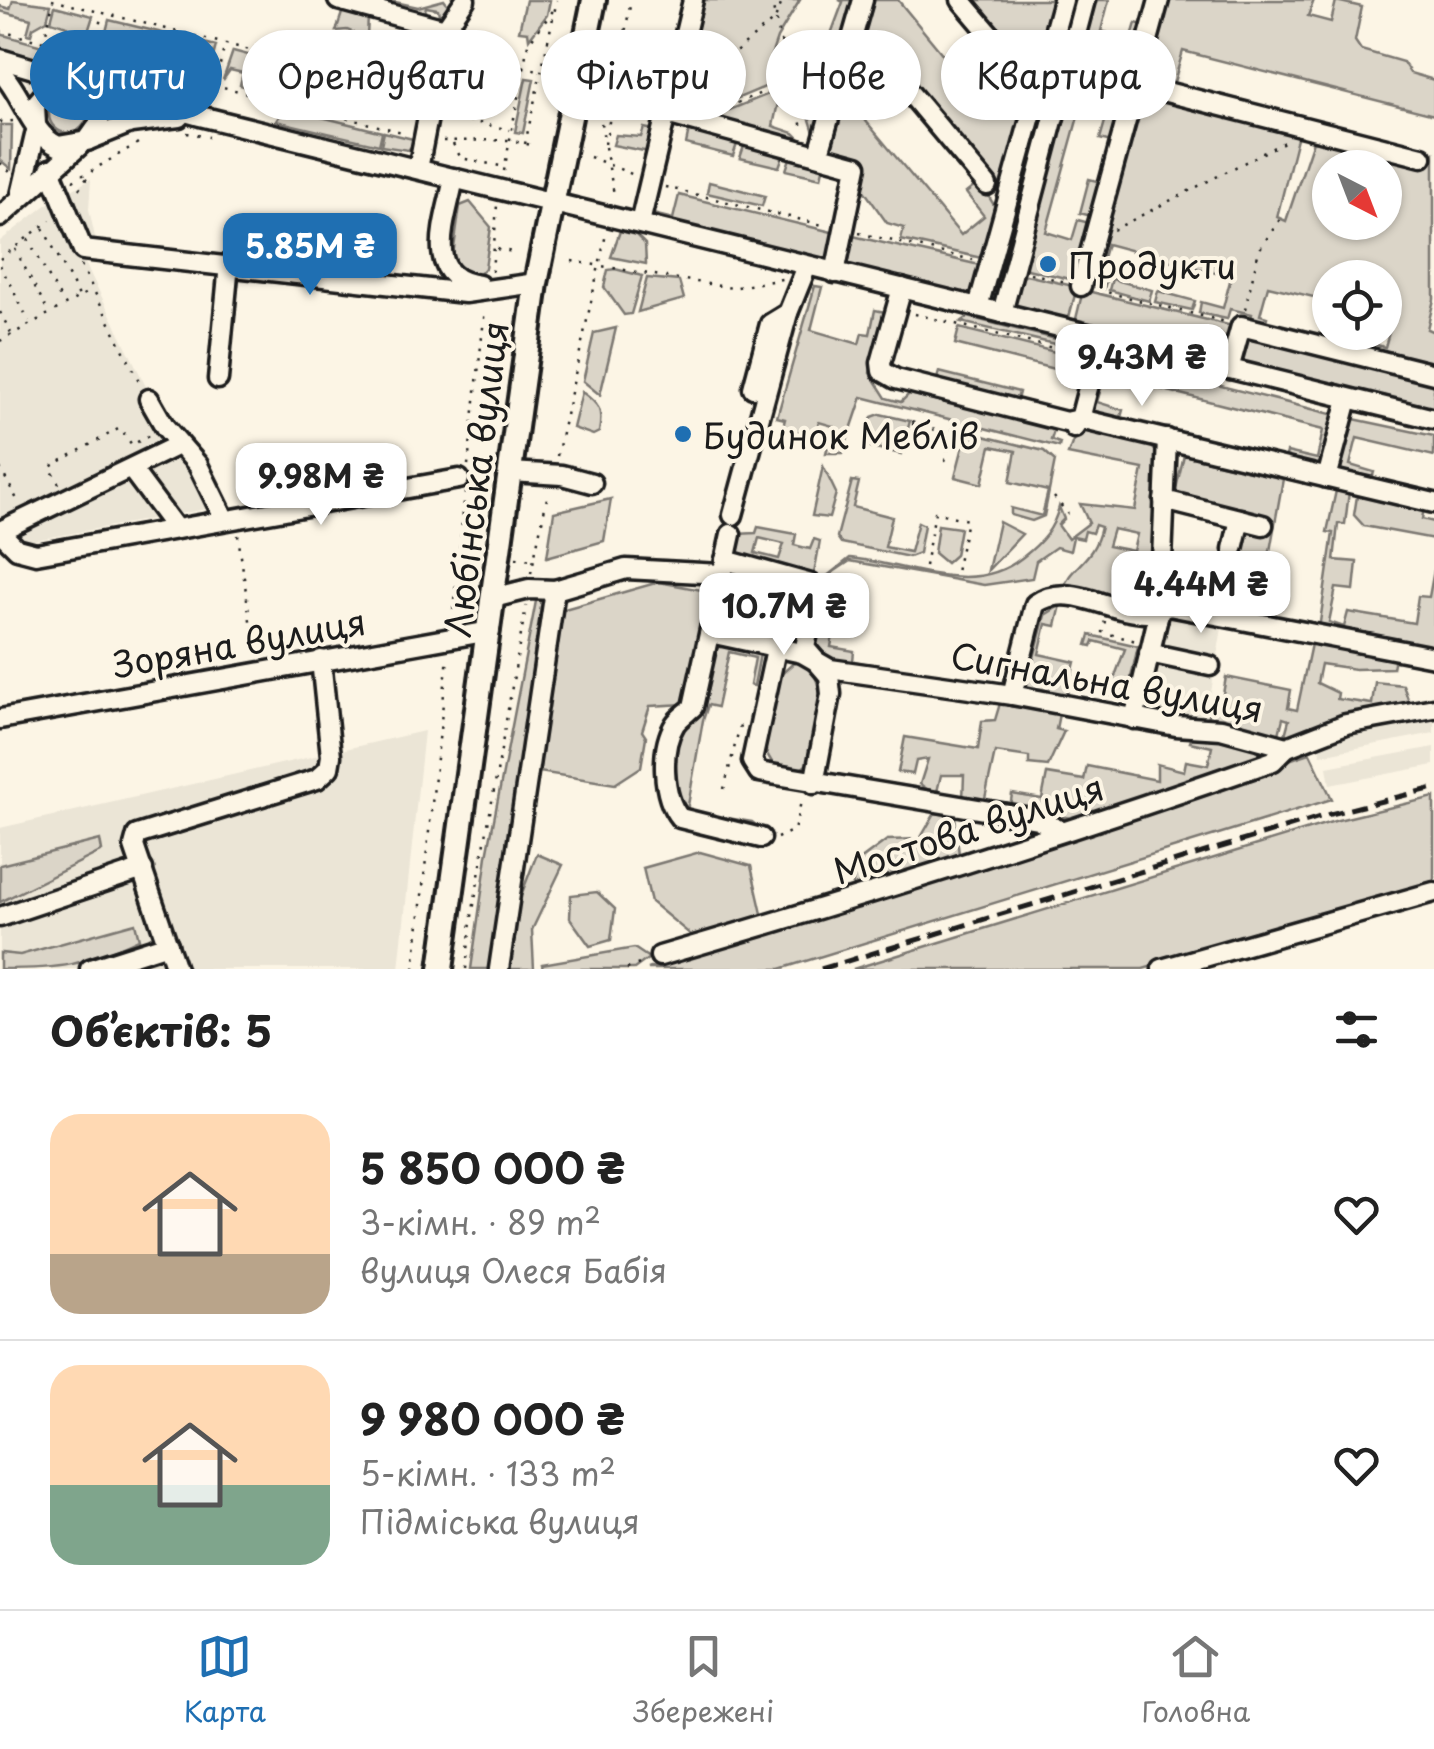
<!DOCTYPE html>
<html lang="uk">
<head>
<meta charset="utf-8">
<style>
  body { margin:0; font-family:"Playpen Sans",sans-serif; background:#f2f2f2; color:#222; height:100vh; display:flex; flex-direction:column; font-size:38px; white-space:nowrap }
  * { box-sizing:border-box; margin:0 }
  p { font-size:32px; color:#767676 }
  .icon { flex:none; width:55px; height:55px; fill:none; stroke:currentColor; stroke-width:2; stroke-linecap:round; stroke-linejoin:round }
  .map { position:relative; height:969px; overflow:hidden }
  .panel { display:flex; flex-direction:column; background:#fff; flex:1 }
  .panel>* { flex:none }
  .banner { position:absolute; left:30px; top:30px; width:1375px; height:90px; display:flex; gap:20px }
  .needle { width:65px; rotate:138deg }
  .buttons { position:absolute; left:1312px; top:150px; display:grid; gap:20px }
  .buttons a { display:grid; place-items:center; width:90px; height:90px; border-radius:50%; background:#fff; box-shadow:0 2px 8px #0004; font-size:50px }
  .price { position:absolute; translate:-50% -85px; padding:0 22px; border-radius:20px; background:#fff; color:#222; font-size:32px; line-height:65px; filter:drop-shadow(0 2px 5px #0008) }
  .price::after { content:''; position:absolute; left:50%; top:60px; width:30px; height:22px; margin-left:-15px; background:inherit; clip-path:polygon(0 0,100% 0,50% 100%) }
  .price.on { background:#1f6fb2; color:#fff }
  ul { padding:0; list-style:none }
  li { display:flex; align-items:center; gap:30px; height:250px; padding:0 50px }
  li+li { border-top:2px solid #e0e0e0 }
  li span { display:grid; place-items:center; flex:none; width:280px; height:200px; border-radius:30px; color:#555 }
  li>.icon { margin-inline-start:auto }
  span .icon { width:120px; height:120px; fill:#fffc; stroke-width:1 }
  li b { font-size:42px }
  h2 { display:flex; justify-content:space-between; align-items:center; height:120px; padding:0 50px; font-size:42px }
  .tag { padding:0 35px; border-radius:45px; background:#fff; box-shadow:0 2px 8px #0004; font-size:35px; line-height:90px }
  .tag.on { background:#1f6fb2; color:#fff }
  .menu { display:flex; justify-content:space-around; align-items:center; height:140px; border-top:2px solid #e0e0e0; background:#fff; font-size:28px; color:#767676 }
  .menu a { display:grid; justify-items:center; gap:5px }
  .menu .on { color:#1f6fb2 }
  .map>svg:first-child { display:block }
  .built { fill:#ebe5d6 }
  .green { fill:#dbd5c8; stroke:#7c7872; stroke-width:2.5; fill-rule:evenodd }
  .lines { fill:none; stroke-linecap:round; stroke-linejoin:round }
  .minor-casing { stroke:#1c1c1c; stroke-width:25 }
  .major-casing { stroke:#1c1c1c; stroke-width:30 }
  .path { stroke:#1c1c1c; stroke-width:2.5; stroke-dasharray:2.5 8; stroke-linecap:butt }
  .minor { stroke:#fcf5e5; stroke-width:18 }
  .major { stroke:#fcf5e5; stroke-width:22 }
  .rail { stroke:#1c1c1c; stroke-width:5; stroke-dasharray:15 8; stroke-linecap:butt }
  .poi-dot { fill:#1f6fb2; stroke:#fcf5e5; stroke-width:4 }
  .labels { text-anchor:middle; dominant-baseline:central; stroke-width:8; stroke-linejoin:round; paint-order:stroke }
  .poi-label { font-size:35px; fill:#1c1c1c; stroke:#fcf5e5; text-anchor:start }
  .street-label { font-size:35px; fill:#1c1c1c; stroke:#fcf5e5 }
</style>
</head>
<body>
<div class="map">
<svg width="1434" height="969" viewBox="0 0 1434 969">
  <rect width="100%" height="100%" fill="#fcf5e5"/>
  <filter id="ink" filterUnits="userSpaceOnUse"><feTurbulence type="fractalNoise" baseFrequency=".01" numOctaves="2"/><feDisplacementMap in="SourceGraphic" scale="20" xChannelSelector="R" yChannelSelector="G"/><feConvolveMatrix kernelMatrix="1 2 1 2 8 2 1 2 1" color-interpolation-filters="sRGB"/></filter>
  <g filter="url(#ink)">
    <g class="built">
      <polygon points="91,179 89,209 96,242 85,263 162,419 229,505 19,543 0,553 0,241 49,203"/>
      <polygon points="1168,617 1222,628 1206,721 1155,716 1161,692 1159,681 1153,679"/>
      <polygon points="1434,716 1434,733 1321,755 1318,739"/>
      <polygon points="424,731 399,969 0,969 0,828"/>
      <polygon points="1434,747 1434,765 1330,785 1327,767"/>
    </g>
    <g class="green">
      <polygon points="13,0 51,5 47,20 33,28 31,35 27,34 31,19 0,11 0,6 10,9"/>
      <polygon points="386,0 418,7 444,0 451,9 439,15 438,9 426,7 424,14 385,4"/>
      <polygon points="526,0 550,0 547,15 529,39 528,32 519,31"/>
      <polygon points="697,0 800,0 777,38 771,56 779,81 696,116 668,105"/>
      <polygon points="839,0 858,0 841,56 825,50 843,2"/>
      <polygon points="866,0 898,0 990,112 1014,92 1002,77 1014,68 1038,74 1008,181 1003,184 989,181 891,65 860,60 850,51"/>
      <polygon points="966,0 1057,0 1039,68 1021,63"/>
      <polygon points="1091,0 1109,0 1101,31 1131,40 1136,23 1147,26 1137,54 1122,55 1085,39"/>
      <polygon points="1163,0 1314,0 1308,16 1331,22 1336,1 1362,7 1355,41 1361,50 1403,62 1410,73 1434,80 1434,115 1183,51 1172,89 1153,83 1145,73"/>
      <polygon points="55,6 93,16 87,35 70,29 63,39 67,26 51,21"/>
      <polygon points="343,10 368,15 367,38 347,30 336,31"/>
      <polygon points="109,20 216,46 208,76 202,74 205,61 192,59 188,71 190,58 177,55 172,68 175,57 162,53 159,64 145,60 148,50 132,46 128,55 120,53 123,37 114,34 111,42 104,40"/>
      <polygon points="419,28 433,39 425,90 400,84 406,80"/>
      <polygon points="0,34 53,49 48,65 0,50"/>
      <polygon points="1058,47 1065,50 1007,266 996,263"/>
      <polygon points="54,49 82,56 79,70 50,65"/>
      <polygon points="233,51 278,63 271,93 267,92 268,83 255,80 252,89 240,85 243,73 230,70 223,80"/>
      <polygon points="1081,54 1120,65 1129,75 1126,100 1111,97 1115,83 1089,77 1046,232 1072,240 1078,220 1093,224 1078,281 1019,267"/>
      <polygon points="814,56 838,63 816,139 795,71"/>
      <polygon points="99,62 203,88 187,99 100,78"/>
      <polygon points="283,63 335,77 332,94 314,91 310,105 312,90 293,86 289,98 276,94"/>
      <polygon points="879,69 904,93 891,103 878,88 855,108 961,235 984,216 966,193 980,182 997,210 986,259 901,240 904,228 887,223 863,189 864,171 827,147 845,74"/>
      <polygon points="526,78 534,79 523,133 515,132"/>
      <polygon points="349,81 424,98 421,111 367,104 361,116 364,103 350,99 347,108 342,106"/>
      <polygon points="781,89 773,126 794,133 803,142 705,120"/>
      <circle cx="68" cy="114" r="19"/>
      <polygon points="1164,98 1298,134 1277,217 1286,221 1313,141 1378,153 1375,167 1330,168 1330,222 1385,222 1389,157 1421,160 1434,153 1434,299 1427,329 1434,332 1434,370 1361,352 1364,342 1385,347 1393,318 1385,315 1385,278 1330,278 1330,301 1268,286 1260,315 1267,317 1264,327 1250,324 1252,314 1230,309 1227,319 1199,313 1201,302 1223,308 1231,277 1107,244 1098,275 1107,278 1104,289 1085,284 1135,99 1161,103"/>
      <polygon points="1110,104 1124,107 1115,143 1100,139"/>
      <polygon points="285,108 382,132 379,145 276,121"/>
      <polygon points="0,125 12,125 11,169 0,160"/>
      <polygon points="690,125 739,138 733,156 686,144"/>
      <polygon points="644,128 654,130 649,152 613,145 616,135 641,137"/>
      <polygon points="384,132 417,140 408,150 381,146"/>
      <polygon points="746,140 785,150 779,167 740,158"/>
      <polygon points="792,152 825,160 821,178 786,170"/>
      <polygon points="1089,179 1105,183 1095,217 1080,213"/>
      <polygon points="709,182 765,196 762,206 707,193"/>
      <polygon points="679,195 836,233 829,263 657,220 653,214 673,219"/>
      <polygon points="470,202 491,227 485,268 479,275 463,273 452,262 460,206"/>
      <polygon points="620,231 636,235 645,244 646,264 611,257"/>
      <polygon points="853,236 984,266 978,288 963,296 845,266"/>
      <polygon points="615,269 642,276 631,314 624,315 604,287 608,270"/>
      <polygon points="1026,275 1077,287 1068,321 1013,306 1010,298 1017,281"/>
      <polygon points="647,278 679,281 684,299 638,312"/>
      <polygon points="1112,279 1152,290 1149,301 1109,290"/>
      <polygon points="815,286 822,287 811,330 859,344 862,333 870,334 875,310 885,312 870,373 886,398 901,402 909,394 1055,428 1051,440 1060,443 1059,447 862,397 843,453 826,453 833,426 819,422 815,437 783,427 785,419 777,417"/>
      <polygon points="1083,290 1232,326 1220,358 1075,323"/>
      <polygon points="1158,291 1195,301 1192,310 1155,302"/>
      <polygon points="968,317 1064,341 1063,346 961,322"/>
      <polygon points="616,328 600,395 583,381 594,333"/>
      <polygon points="959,328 1075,357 1070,373 955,344"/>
      <polygon points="1247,332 1434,378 1434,415 1237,365"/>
      <polygon points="1103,356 1339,416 1323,470 1284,463 1287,452 1317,459 1323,430 1105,375 1097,402 1123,410 1120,421 1088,413"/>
      <polygon points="939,372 1019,392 1017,400 937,379"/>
      <path d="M582,392C600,405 603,410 599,432L593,435L573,428Z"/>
      <polygon points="880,414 910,421 901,454 863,445 872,417"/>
      <polygon points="1349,418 1434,436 1434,456 1357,438 1350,465 1374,472 1371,482 1340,474 1335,466"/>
      <path d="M1084,430L1152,447L1162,459L1148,607L1063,590C1070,564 1093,564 1101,527L1095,525L1092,533L1085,531L1083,539L1073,537L1070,551L1056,547L1036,561L1032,578L984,585L850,561L826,577L850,558C909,564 973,598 1023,557C1042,542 1053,530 1059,507L1064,519L1058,525L1068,539L1089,523L1080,504L1135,510L1143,469L1068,454L1075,435ZM1113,529L1137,534L1133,551L1108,546Z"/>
      <polygon points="971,433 1044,451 1055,461 1044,516 1032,521 1011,515 1011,508 1042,516 1048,491 1010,482 1016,451 991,446 982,484 955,477 965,439"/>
      <polygon points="1184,455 1283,479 1266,573 1260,571 1262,559 1237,552 1244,524 1174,497"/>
      <polygon points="823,466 836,493 829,518 812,516"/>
      <polygon points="852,481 859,482 853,507 892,517 885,547 910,552 918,522 924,525 919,553 909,557 841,543 837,537"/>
      <polygon points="1337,486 1349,492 1345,524 1338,524 1334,560 1357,562 1354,590 1336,588 1329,622 1344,627 1348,612 1414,623 1418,596 1429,597 1434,570 1434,651 1319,629 1333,533 1327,532"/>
      <polygon points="1358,490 1425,502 1422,519 1434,522 1434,539 1364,526 1354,515"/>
      <polygon points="611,499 604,541 547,557 554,512"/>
      <polygon points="999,522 1022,534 988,570"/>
      <polygon points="938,525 960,528 955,555 946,563 934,553"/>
      <path d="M758,527L796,534L794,545L810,549L814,539L820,541L814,574L735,557L737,534L756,533ZM759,538L784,544L779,559L755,553Z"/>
      <polygon points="729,572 809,591 798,646 804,593 795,587 792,597 781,595 779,602 738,588 733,605 722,602"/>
      <polygon points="659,582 707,591 685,704 650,706 642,731 646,737 641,767 615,784 539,772 561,610"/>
      <polygon points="541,598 547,598 491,969 471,969 487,856 536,601"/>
      <polygon points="1061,605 1056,626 1046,624 1039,654 1075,662 1066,698 1026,689 1045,615"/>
      <polygon points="816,619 835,623 831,647 854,651 853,661 869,664 825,662 812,650"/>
      <polygon points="1090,635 1138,646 1128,691 1115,688 1113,696 1108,695 1125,649 1094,641 1092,646 1087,645"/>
      <polygon points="1311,644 1395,657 1393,668 1355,669 1321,664 1317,683 1338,693 1337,699 1372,704 1375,682 1403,685 1410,705 1301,734 1285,735 1289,720 1283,718 1279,734 1206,721 1213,699 1222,700 1226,677 1291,690 1288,708 1297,710"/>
      <polygon points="721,646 760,654 754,686 750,685 755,658 729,652 717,707 708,705 703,720 687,811 693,817 695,813 752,822 758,827 756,833 688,818 672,784 672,769 677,743 712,651"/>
      <path d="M801,656C832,687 818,722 811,761L801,769L773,764L763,747L774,681Z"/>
      <polygon points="1001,700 1059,714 1056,729 1064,731 1048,766 1029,764 1029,757 995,752 984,803 963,800 964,775 941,775 936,796 920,784 928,759 916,761 913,774 898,772 905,737 978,749 982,721 995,720"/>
      <polygon points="1193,734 1263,747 1265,761 1077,819 1010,808 1012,794 1042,799 1047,774 1084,780 1087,766 1157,780 1157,764 1184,771 1186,761 1208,765 1212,747 1190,742"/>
      <polygon points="1310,753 1332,799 780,969 648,969"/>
      <polygon points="1434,797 1434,885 1143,969 853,969 1338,820"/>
      <polygon points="935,813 955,816 959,855 894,882 852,890 856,863 887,840 920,839"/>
      <polygon points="100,840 102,851 0,902 0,865"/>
      <polygon points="700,852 751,866 763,918 692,936 651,902 643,868"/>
      <polygon points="537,854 563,865 532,930 534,969 508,969 513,916"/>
      <polygon points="597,892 615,909 611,940 590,946 570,918 571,895"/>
      <path d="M135,923L139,939C80,966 65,969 0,969V953L20,955Z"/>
      <polygon points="634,948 649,958 634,969 543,969 542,964"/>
    </g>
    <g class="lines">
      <defs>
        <g id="minor">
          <polyline points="338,0 445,29"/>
          <polyline points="961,0 1016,65"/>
          <path d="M1073,45C1099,53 1132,54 1135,84L1422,157"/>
          <polyline points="0,59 68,79"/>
          <polyline points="843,64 889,68 987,185"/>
          <path d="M0,71C22,93 30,133 58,146L87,141L99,124V103L77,82L54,83L35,105L36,125"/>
          <polyline points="77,82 200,116 1434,419"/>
          <polyline points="663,113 857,166 835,273"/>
          <polyline points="89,140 131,123 179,117"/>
          <polyline points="819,153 863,0"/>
          <polyline points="50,169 83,250 465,293 536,283"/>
          <polyline points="418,169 445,29 465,0"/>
          <path d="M454,178C447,218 420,278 479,285"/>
          <polyline points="21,195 37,127"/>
          <polyline points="0,217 79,146"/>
          <polyline points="640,223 693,0"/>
          <polyline points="1081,286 1159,0"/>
          <polyline points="902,288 881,363 882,371 896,379 1066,422 1080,419 1434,503"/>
          <polyline points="978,307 1063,0"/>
          <polyline points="1002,313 1085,0"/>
          <polyline points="1229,369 1241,326 1434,374"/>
          <polyline points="218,379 229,264"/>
          <polyline points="753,388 770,324 788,313"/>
          <polyline points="149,399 165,427 198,465 225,520"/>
          <polyline points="1074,428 1080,419 1101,338"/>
          <polyline points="132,470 176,529"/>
          <polyline points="510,472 562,475 592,483"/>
          <polyline points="1327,478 1348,399"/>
          <polyline points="1164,500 1263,525"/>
          <polyline points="733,515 788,313 807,266"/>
          <polyline points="0,531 178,445"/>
          <polyline points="0,532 17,549 36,554 459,479"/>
          <path d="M731,534L693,707C688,712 679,718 675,724C660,748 662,797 680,818L761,838"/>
          <polyline points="1233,549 1240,519"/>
          <polyline points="725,560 811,584 816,590 805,648 829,676 831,694 814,784"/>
          <polyline points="493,598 529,589 555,590 626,569 721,574"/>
          <polyline points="710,633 802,653 830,669 1012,695 1176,726 1221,729 1287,747 1346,724 1434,708"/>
          <polyline points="776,649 752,761 759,772 1037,819 1060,830"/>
          <polyline points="1149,653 1210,666"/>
          <path d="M1012,695L1035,604C1069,580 1109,613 1146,613C1153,614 1162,608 1169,606L1434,657"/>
          <polyline points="0,719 490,631"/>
          <polyline points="1134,719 1160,609 1167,439"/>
          <polyline points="0,917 143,869"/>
          <path d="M660,956C866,896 1070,832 1273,761L1287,747"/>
          <polyline points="90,969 168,944"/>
          <polyline points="176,969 134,846 137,835 317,779 329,768 331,756 321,660"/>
          <polyline points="499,969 555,590"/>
          <polyline points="1162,969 1434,892"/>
        </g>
        <polyline id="major" points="441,969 536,283 594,0"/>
      </defs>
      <use href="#minor" class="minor-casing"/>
      <use href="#major" class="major-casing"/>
      <g class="path">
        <polyline points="52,0 416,92"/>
        <polyline points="771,0 803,132"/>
        <polyline points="0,31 406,133"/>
        <polyline points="44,42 53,2"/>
        <polyline points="93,54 102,13"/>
        <polyline points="523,67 539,70"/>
        <polyline points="611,75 619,61"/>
        <polyline points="215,85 225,44"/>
        <polyline points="688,92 775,19 783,0"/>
        <polyline points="273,99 281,58"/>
        <polyline points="718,111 788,82"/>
        <polyline points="335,115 344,74"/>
        <polyline points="448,116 510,130"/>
        <polyline points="0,122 13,121"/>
        <polyline points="601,123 604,139"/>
        <polyline points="187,133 209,137"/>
        <polyline points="443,141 508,140 531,145"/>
        <polyline points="453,144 461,158 505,167"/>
        <polyline points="525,144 557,0"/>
        <polyline points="605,144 631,0"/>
        <polyline points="605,147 614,194"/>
        <polyline points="590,157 634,175"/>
        <polyline points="0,163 10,172"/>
        <polyline points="504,171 528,44 555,8"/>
        <polyline points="73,181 92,170"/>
        <polyline points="665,187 827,226"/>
        <polyline points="79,189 93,170 143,140"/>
        <polyline points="43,228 79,296"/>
        <polyline points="1113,230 1288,140"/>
        <polyline points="859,233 973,260"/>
        <polyline points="28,239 63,303"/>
        <polyline points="15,249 49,313"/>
        <polyline points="497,249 513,252"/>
        <polyline points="0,259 50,220"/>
        <polyline points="572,261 732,288 782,279"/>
        <polyline points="0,265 29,321"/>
        <polyline points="81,265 140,383"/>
        <polyline points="492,272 497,205"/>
        <polyline points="1030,273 1066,282"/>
        <polyline points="1098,290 1226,322"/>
        <polyline points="1245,309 1259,250 1283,215"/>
        <polyline points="0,312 11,333"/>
        <polyline points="915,314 1077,354"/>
        <polyline points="0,341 90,291"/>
        <polyline points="912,424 951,434"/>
        <polyline points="904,453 915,415"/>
        <polyline points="557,456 606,234"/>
        <polyline points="945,461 954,425"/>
        <polyline points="468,465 485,309"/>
        <polyline points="0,468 19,503"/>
        <polyline points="59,484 50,467 120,428 132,445 150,435"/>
        <polyline points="1054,497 1068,514"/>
        <polyline points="238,535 255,656"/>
        <polyline points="461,553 478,554"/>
        <polyline points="516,558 532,560"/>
        <polyline points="925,566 935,512 967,520 956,572"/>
        <polyline points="531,573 548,493"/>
        <polyline points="452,620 465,493"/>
        <polyline points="1105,621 1102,632 1136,641"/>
        <polyline points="724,789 740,725"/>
        <polyline points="777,838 794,830 802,798"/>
        <polyline points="414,969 448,657"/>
        <polyline points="466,969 471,922 526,606"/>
        <polyline points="627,969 644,962"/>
      </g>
      <use href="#minor" class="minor"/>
      <use href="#major" class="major"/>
      <polyline class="rail" points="821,969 1330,814 1434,788"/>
    </g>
  </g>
  <g class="poi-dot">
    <circle cx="1048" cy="264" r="10"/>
    <circle cx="683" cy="434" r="10"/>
  </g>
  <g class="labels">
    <g class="poi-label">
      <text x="1068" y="264">Продукти</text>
      <text x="703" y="434">Будинок Меблів</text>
    </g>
    <g class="street-label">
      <text transform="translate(475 479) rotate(-83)">Любінська вулиця</text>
      <text transform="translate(239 642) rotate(-10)">Зоряна вулиця</text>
      <text transform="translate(1107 681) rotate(10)">Сигнальна вулиця</text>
      <text transform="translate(968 828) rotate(-18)">Мостова вулиця</text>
    </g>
  </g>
</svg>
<div class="buttons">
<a><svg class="needle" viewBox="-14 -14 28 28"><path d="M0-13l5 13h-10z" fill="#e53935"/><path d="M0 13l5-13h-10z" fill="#767676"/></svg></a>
<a><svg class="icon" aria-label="locate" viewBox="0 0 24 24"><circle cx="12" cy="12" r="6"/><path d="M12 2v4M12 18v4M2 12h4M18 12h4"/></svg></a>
</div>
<b class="price on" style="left:310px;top:298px">5.85M ₴</b>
<b class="price" style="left:1142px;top:409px">9.43M ₴</b>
<b class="price" style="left:321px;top:528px">9.98M ₴</b>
<b class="price" style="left:1201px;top:636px">4.44M ₴</b>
<b class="price" style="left:784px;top:658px">10.7M ₴</b>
<div class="banner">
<a class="tag on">Купити</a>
<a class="tag">Орендувати</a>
<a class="tag">Фільтри</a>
<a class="tag">Нове</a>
<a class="tag">Квартира</a>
</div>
</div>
<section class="panel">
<h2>Об’єктів: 5<svg class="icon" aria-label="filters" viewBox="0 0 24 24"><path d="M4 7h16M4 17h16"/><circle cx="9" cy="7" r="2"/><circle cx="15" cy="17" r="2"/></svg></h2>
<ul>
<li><span style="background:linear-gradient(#ffd9b3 70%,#b9a48a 0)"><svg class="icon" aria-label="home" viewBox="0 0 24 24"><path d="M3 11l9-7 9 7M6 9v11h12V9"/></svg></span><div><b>5 850 000 ₴</b><p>3-кімн. · 89 m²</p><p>вулиця Олеся Бабія</p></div><svg class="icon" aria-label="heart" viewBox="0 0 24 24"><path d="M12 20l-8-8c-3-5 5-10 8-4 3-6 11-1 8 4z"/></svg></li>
<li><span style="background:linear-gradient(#ffd9b3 60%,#7fa58c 0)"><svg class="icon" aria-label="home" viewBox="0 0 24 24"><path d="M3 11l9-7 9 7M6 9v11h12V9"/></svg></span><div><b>9 980 000 ₴</b><p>5-кімн. · 133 m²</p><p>Підміська вулиця</p></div><svg class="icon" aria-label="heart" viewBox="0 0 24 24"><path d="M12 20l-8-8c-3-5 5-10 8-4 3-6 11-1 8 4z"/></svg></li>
</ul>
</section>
<nav class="menu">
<a class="on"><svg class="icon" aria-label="map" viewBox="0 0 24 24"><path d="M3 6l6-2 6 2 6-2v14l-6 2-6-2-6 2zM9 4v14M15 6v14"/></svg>Карта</a>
<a><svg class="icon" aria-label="saved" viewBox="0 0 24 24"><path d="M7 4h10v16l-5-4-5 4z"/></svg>Збережені</a>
<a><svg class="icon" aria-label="home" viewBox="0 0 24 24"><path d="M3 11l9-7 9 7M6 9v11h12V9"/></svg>Головна</a>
</nav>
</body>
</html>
